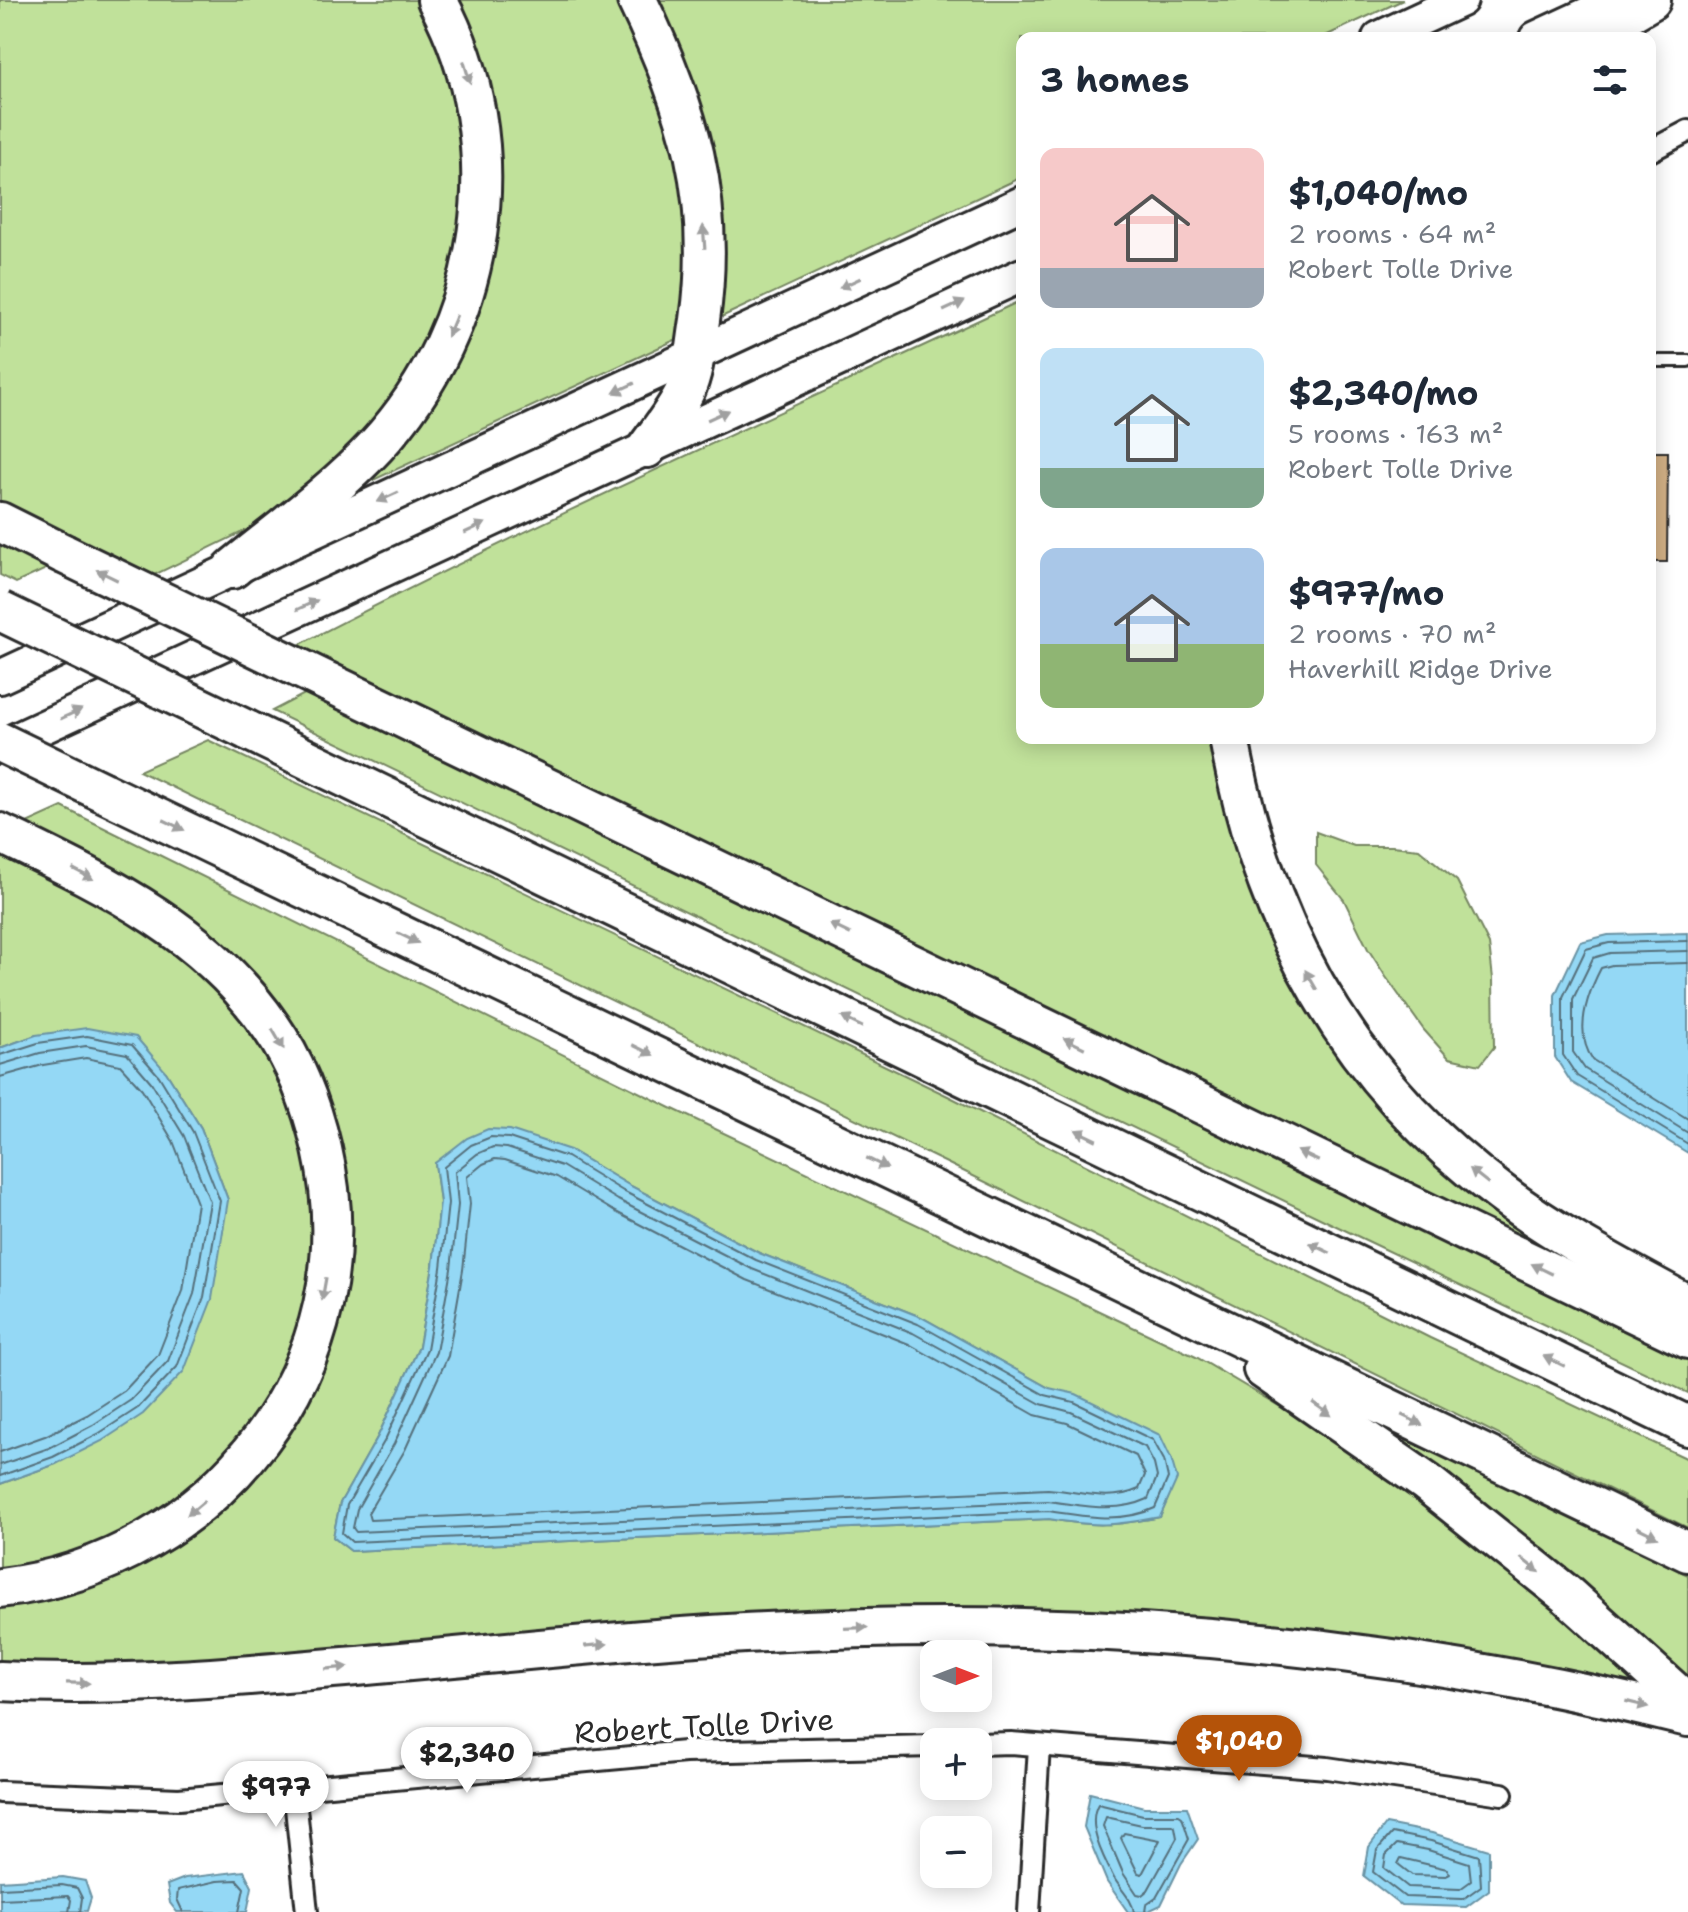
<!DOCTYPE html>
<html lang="en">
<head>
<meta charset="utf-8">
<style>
  body { margin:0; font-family:"Shantell Sans",sans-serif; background:#f6f6f7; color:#1f2937; height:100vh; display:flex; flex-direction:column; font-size:30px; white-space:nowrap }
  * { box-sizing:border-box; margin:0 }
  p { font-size:26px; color:#747a83 }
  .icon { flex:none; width:44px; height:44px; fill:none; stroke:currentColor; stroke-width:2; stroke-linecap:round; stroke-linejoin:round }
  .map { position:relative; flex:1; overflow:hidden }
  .side { position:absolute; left:1016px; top:32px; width:640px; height:712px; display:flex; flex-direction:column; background:#fff; border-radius:16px; box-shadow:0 4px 20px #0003 }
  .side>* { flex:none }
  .needle { width:52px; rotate:90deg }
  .buttons { position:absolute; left:920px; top:1640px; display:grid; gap:16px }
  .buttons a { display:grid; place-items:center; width:72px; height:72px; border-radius:16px; background:#fff; box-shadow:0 4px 20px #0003; font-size:40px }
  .price { position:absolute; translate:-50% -68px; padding:0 18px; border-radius:28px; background:#fff; color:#222; font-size:26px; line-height:52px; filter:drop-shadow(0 2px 4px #0008) }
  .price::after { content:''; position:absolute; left:50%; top:48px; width:24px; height:18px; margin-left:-12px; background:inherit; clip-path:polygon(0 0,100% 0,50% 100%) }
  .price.current { background:#b45309; color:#fff }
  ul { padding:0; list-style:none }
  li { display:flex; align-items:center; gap:24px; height:200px; padding:0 24px }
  li span { display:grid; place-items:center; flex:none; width:224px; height:160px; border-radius:16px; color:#555 }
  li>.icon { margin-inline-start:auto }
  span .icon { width:96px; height:96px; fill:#fffc; stroke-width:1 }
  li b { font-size:34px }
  h2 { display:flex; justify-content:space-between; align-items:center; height:96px; padding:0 24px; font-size:34px }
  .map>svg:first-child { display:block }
  .green { fill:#c0e19a; stroke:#768662; stroke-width:2; fill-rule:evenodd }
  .water { fill:#94d8f5; stroke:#6a93a4; stroke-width:2 }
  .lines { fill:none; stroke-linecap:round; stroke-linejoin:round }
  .shore { stroke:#55707c; stroke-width:2 }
  .building { fill:#d2b085; stroke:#2b2b2b; stroke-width:2 }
  .lane-casing { stroke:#2b2b2b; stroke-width:16 }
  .street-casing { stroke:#2b2b2b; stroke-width:26 }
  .primary-casing { stroke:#2b2b2b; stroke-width:38 }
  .highway-casing { stroke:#2b2b2b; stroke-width:44 }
  .lane { stroke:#fff; stroke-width:10 }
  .street { stroke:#fff; stroke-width:20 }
  .primary { stroke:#fff; stroke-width:32 }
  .highway { stroke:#fff; stroke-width:38 }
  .highway-bridge-casing { stroke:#2b2b2b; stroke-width:44; stroke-linecap:butt }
  .highway-bridge { stroke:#fff; stroke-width:38 }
  .oneway { fill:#a0a0a0 }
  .labels { text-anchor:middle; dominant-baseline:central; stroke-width:7; stroke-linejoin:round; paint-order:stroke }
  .street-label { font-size:30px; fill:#2b2b2b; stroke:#fff }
</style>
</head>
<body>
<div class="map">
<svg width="1688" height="1912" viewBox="0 0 1688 1912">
  <rect width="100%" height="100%" fill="#fff"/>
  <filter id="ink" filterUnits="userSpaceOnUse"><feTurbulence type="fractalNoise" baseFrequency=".0125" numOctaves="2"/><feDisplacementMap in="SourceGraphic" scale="16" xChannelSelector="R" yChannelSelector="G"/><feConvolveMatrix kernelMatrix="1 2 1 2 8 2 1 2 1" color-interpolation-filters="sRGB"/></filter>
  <g filter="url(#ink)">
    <g class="green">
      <polygon points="0,0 428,0 465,99 459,280 370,438 257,525 148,578 0,503"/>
      <polygon points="448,0 630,0 683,131 690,333 354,489 476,284"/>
      <polygon points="651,0 1403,0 1321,38 1022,38 1022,177 717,319"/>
      <path d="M1022,300V738H1222L1343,1043L1688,1329L291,649C530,524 778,414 1022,300Z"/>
      <polygon points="0,535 59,563 16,583 0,575"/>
      <polygon points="314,689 1688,1346 1688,1393 1355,1235 272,711"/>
      <polygon points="208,740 950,1097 1430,1338 1688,1459 1688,1528 957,1168 139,771"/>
      <path d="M62,807L673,1109L1196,1357L1357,1452L1474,1537L1645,1687C1430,1634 1208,1613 987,1609L178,1665L0,1666V1595L174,1535L334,1315L294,1035L18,827ZM570,1150L627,1184L759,1253L921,1317L1049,1388L1168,1498L1160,1517C1114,1526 1095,1527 1049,1519L351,1551L333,1537L340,1503L378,1436L419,1347L433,1266L440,1202L435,1163Z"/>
      <polygon points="1316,832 1354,846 1392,846 1419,849 1457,881 1489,944 1493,979 1494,1047 1480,1065 1449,1058 1424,1030 1386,977 1368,949 1344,900 1316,865"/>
      <polygon points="0,849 62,880 175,948 258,1033 297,1112 318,1232 301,1338 248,1440 137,1537 0,1577 0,1484 56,1464 228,1200 201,1128 166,1072 36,1035 0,1048"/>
      <polygon points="1410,1439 1688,1575 1688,1688 1402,1444"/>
    </g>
    <g class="water">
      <polygon points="1688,933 1688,1153 1571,1082 1555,1057 1555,995 1580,942 1608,935"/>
      <polygon points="87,1028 136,1037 166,1072 201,1128 228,1200 212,1299 184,1371 143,1414 102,1441 56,1464 0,1484 0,1048 36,1035"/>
      <path d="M488,1129L510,1130L570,1150L627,1184L759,1253L921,1317L1049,1388L1076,1394L1160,1435L1171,1458L1177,1479L1160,1517C1114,1526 1095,1527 1049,1519L351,1551L333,1537L340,1503L378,1436L419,1347L433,1266L440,1202L435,1163L467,1138Z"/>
      <polygon points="1090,1793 1144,1807 1187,1807 1198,1839 1181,1864 1161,1905 1146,1912 1128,1912 1107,1882 1084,1827"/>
      <polygon points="1386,1824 1432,1833 1489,1850 1489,1890 1466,1907 1401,1905 1364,1876 1369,1847"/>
      <polygon points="244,1871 252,1887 247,1912 177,1912 170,1903 167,1885 185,1878"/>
      <polygon points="63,1877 85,1881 91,1898 87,1911 0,1912 0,1881"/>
    </g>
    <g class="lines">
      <g class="shore">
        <polyline points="1688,941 1609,943 1586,949 1563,997 1563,1055 1577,1076 1688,1144"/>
        <polyline points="1688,951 1610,953 1593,958 1573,999 1573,1052 1585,1069 1688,1133"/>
        <path d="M1688,963L1612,965L1601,968C1587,995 1574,1033 1593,1060L1688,1119"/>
        <polyline points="0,1055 38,1043 87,1036 132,1045 159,1076 193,1132 220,1201 204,1297 177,1367 138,1408 98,1434 53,1457 0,1476"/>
        <polyline points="0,1065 40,1053 86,1046 127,1054 151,1082 184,1136 210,1202 194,1294 168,1361 131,1400 93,1425 49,1448 0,1465"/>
        <polyline points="0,1077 43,1065 86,1058 120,1065 142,1089 173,1141 197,1203 183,1291 158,1355 124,1391 87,1415 45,1436 0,1452"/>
        <path d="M491,1137L509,1138L567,1157L623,1191L756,1260L918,1324L1045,1395L1074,1402L1153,1440L1164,1460L1168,1478L1155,1508C1121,1524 1084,1516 1048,1511L352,1542L342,1533L347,1505L385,1440L427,1349L441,1268L448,1203L444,1167L471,1145Z"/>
        <path d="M493,1147L507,1148L562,1166L618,1200L752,1269L913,1333L1041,1404L1071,1412L1145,1447L1154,1464L1157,1477L1148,1499C1115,1514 1082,1505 1048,1501L356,1532L353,1528L357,1509L394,1444L436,1352L451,1269L458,1205L455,1172L477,1154Z"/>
        <path d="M495,1159L505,1160L557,1177L612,1210L747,1280L909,1344L1035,1415L1067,1423L1136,1456L1145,1475L1139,1489C1109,1503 1079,1491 1048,1489L370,1520L368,1513L405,1450L448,1356L463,1270L470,1204L467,1177L483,1164Z"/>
        <polygon points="1106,1817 1142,1825 1172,1825 1175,1827 1177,1838 1148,1890 1142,1895 1137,1894 1123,1873 1103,1826"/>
        <polygon points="1124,1833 1160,1840 1142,1874 1138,1873 1121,1838"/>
        <polygon points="1392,1833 1431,1841 1479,1856 1481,1886 1463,1899 1405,1897 1373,1872 1377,1850"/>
        <polygon points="1397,1844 1428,1850 1469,1863 1471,1881 1460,1889 1408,1887 1384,1868 1386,1855"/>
        <polygon points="1401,1858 1447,1869 1450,1874 1446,1876 1412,1875 1398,1864"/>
        <polyline points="0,1888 62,1885 77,1888 82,1898 80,1912"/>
        <polyline points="0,1899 68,1896 71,1900 69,1912"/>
        <polyline points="183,1912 177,1899 178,1890 217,1881 237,1880 244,1888 239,1912"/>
        <path d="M1134,1912C1132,1899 1121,1890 1114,1878C1103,1857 1086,1825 1098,1804L1143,1815H1179L1182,1817L1189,1839L1156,1898L1146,1905L1145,1912"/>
      </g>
    </g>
    <polygon class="building" points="1650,452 1668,452 1667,562 1650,562"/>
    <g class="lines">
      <defs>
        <polyline id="lane" points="1650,361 1688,361"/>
        <g id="street">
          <polyline points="1650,151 1688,131"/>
          <polyline points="978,1744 1011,1743 1327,1768 1502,1794"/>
          <polyline points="294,1789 307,1912"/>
          <polyline points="0,1792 179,1799 685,1752 934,1746"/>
          <polyline points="1029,1912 1039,1746"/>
        </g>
        <g id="primary">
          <polyline points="1379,38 1461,0"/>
          <polyline points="1536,38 1618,0"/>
          <polyline points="0,677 1022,203"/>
          <polyline points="0,747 1022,275"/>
        </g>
        <g id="highway">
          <path d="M637,0C689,108 717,198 700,320C696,344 695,369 685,391C675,412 660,430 647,448"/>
          <polyline points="1586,38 1651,0"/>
          <polyline points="0,522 64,554"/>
          <path d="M232,569C281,529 333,492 376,446C487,326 515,145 437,0"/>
          <polyline points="328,682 1688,1339"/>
          <polyline points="247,730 1688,1426"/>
          <path d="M1229,738C1262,924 1348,1080 1501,1193C1559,1237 1625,1270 1688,1305"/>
          <polyline points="103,792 1688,1552"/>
          <path d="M0,833C103,883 204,929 271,1027C296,1063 312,1106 322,1149C372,1365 215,1563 0,1588"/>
          <polyline points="1263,1369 1426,1482 1566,1594 1688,1704"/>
          <path d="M0,1681C111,1687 221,1678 332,1668C476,1656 621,1639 766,1632C1076,1615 1387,1642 1688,1717"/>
        </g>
      </defs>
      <use href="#lane" class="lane-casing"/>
      <use href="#street" class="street-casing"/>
      <use href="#primary" class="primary-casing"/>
      <use href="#highway" class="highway-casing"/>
      <use href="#lane" class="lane"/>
      <use href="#street" class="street"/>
      <use href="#primary" class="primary"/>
      <use href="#highway" class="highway"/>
      <defs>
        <g id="highway-bridge">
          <polyline points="64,554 328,682"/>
          <polyline points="0,611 247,730"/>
          <polyline points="0,742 103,792"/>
        </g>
      </defs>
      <use href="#highway-bridge" class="highway-bridge-casing"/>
      <use href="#highway-bridge" class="highway-bridge"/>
    </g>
    <defs><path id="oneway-solid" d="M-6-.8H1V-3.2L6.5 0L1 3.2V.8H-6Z" transform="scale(2)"/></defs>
    <g class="oneway">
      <use href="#oneway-solid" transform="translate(467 72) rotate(73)"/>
      <use href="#oneway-solid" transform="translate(704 237) rotate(-94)"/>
      <use href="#oneway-solid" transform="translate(850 283) rotate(155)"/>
      <use href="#oneway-solid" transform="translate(954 306) rotate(-25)"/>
      <use href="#oneway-solid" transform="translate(452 326) rotate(113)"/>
      <use href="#oneway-solid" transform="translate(624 388) rotate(155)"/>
      <use href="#oneway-solid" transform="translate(718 415) rotate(-25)"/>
      <use href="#oneway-solid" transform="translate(388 497) rotate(155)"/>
      <use href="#oneway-solid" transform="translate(475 528) rotate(-25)"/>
      <use href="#oneway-solid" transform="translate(107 575) rotate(-154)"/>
      <use href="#oneway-solid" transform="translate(307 605) rotate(-25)"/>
      <use href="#oneway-solid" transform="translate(71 714) rotate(-25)"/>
      <use href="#oneway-solid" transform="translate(174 825) rotate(26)"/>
      <use href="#oneway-solid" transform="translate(83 874) rotate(28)"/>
      <use href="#oneway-solid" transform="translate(840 929) rotate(-154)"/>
      <use href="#oneway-solid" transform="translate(408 938) rotate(26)"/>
      <use href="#oneway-solid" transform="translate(1311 980) rotate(-120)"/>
      <use href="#oneway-solid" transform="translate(852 1022) rotate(-154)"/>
      <use href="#oneway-solid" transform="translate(278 1039) rotate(60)"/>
      <use href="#oneway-solid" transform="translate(1074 1043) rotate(-154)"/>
      <use href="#oneway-solid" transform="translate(643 1050) rotate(26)"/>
      <use href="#oneway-solid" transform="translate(1086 1135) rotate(-154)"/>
      <use href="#oneway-solid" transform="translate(1308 1156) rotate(-154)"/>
      <use href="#oneway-solid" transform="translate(877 1163) rotate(26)"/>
      <use href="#oneway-solid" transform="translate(1479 1176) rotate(-142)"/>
      <use href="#oneway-solid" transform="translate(1320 1248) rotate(-154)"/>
      <use href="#oneway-solid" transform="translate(1542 1269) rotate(-154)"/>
      <use href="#oneway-solid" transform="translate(324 1289) rotate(100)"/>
      <use href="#oneway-solid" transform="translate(1554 1361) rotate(-154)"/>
      <use href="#oneway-solid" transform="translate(1322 1409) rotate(35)"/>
      <use href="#oneway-solid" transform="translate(1412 1420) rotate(26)"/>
      <use href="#oneway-solid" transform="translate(196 1508) rotate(140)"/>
      <use href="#oneway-solid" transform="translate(1647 1532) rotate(26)"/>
      <use href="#oneway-solid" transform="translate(1530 1565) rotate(39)"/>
      <use href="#oneway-solid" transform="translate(856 1628) rotate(-2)"/>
      <use href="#oneway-solid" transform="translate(596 1645) rotate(-5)"/>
      <use href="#oneway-solid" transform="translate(337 1668) rotate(-5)"/>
      <use href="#oneway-solid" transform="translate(78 1683) rotate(1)"/>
      <use href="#oneway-solid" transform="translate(1637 1704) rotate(14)"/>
    </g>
  </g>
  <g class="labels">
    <g class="street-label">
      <text transform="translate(704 1726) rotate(-3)">Robert Tolle Drive</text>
    </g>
  </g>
</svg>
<div class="buttons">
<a><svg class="needle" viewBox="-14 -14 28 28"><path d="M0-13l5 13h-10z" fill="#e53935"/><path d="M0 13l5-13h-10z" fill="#747a83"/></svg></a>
<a>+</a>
<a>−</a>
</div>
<b class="price current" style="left:1239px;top:1783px">$1,040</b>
<b class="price" style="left:467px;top:1795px">$2,340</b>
<b class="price" style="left:276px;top:1829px">$977</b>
<section class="side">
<h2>3 homes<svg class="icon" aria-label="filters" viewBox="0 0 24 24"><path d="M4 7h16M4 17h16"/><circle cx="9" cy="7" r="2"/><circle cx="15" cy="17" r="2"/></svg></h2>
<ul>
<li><span style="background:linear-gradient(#f6c9c9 75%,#9aa5b1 0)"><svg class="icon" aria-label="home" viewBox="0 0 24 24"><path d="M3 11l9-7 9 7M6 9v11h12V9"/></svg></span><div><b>$1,040/mo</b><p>2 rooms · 64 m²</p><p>Robert Tolle Drive</p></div></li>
<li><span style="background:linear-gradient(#bfe0f5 75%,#7fa58c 0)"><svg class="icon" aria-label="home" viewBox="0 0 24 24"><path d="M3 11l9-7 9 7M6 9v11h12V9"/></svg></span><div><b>$2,340/mo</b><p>5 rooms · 163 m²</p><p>Robert Tolle Drive</p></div></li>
<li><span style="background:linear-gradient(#a9c7e8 60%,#8fb573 0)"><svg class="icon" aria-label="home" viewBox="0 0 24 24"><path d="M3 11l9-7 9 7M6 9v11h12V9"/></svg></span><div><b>$977/mo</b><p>2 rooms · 70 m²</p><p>Haverhill Ridge Drive</p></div></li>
</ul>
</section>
</div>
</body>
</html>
